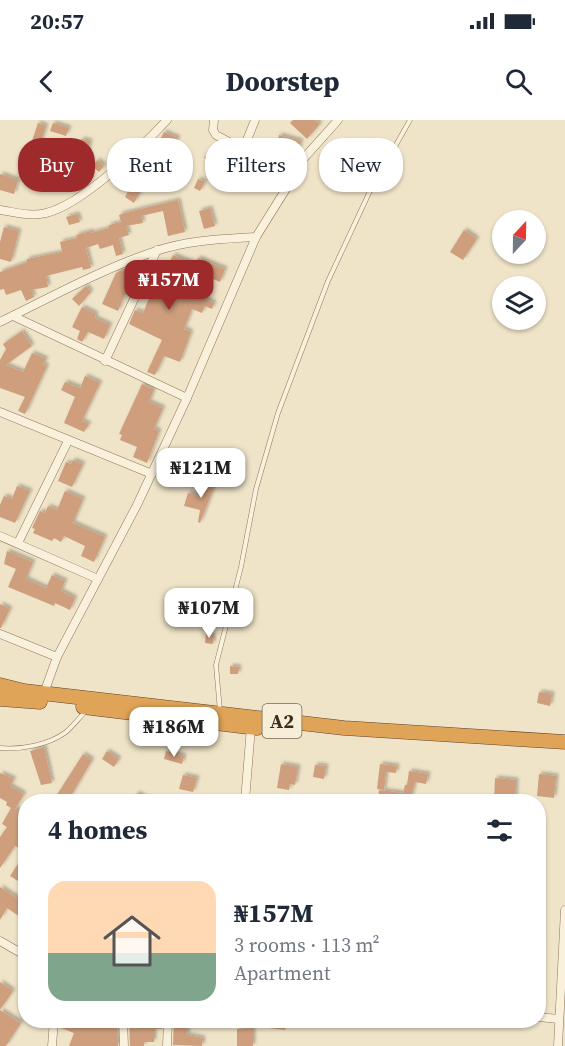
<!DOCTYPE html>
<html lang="en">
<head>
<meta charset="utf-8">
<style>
  body { margin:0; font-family:"Source Serif 4",serif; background:#f6f6f7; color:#1f2937; height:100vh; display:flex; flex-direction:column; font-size:22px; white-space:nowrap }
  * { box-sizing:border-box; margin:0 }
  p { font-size:20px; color:#747a83 }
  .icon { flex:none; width:33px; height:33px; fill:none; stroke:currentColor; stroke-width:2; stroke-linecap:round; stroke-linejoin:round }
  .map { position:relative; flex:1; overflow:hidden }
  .sheet { position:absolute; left:18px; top:674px; width:528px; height:234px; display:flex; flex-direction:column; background:#fff; border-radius:24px; box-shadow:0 2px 4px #0004 }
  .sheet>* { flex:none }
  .top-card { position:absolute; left:18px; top:18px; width:530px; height:54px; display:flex; gap:12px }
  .needle { width:39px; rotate:22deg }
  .fabs { position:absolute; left:492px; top:90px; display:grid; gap:12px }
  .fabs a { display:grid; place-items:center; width:54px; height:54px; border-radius:50%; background:#fff; box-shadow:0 2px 4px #0004; font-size:30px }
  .price { position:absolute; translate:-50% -51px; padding:0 14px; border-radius:12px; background:#fff; color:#222; font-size:20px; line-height:39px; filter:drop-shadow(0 2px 3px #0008) }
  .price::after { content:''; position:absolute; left:50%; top:36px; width:18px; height:14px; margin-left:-9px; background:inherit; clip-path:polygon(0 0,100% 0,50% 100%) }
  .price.active { background:#9e2a2b; color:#fff }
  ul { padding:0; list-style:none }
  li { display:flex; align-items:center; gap:18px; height:150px; padding:0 30px }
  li+li { border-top:2px solid #e0e1e3 }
  li span { display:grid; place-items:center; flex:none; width:168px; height:120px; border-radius:18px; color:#555 }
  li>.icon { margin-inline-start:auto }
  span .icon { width:72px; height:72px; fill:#fffc; stroke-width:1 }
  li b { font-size:26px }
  h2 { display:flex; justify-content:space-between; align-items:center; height:72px; padding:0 30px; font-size:26px }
  .pill { padding:0 21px; border-radius:24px; background:#fff; box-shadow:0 2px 4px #0004; font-size:21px; line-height:54px }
  .pill.active { background:#9e2a2b; color:#fff }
  .status { display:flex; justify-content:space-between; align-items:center; height:42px; padding:0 30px; background:#fff; direction:ltr }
  .status svg { height:16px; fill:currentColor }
  header { display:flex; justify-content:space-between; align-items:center; height:78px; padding:0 30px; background:#fff; font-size:27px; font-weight:700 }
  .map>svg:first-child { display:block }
  .building { fill:#cf9f7d; filter:url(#shadow) }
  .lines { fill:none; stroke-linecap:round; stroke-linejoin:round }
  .lane-casing { stroke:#8d765c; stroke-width:5 }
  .street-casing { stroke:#8d765c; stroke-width:9 }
  .highway-casing { stroke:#5b4430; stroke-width:15 }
  .lane { stroke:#faf1dc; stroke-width:4 }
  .street { stroke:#faf1dc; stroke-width:8 }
  .highway { stroke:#e0a458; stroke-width:14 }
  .labels { text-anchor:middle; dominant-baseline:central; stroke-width:6; stroke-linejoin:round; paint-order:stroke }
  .shield { fill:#f7eed8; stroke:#756857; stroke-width:1.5 }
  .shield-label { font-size:20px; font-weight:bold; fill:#3d2e20 }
</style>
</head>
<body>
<div class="status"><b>20:57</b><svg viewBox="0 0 49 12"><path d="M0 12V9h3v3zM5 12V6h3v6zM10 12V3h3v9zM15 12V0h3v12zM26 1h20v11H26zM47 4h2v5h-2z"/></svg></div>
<header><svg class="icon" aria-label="back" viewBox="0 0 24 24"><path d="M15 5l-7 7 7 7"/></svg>Doorstep<svg class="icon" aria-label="search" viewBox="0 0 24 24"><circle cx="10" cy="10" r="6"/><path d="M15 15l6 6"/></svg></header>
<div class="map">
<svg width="565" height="926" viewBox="0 0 565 926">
  <defs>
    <filter id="shadow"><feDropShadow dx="2.5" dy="-2.5" stdDeviation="1.5" flood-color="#0004"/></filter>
  </defs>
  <rect width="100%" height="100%" fill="#f0e4c8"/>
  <g class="building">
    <polygon points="293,0 315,0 320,4 307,19 290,3"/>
    <polygon points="38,3 46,6 39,27 31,24"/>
    <polygon points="53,3 69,8 66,16 50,11"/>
    <polygon points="164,12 178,18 172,30 158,24"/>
    <polygon points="279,15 301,21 296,39 293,42 274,36"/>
    <polygon points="81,19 90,21 87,36 78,34"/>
    <polygon points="216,30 226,47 213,53 204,37"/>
    <polygon points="98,40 104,46 99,52 92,46"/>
    <polygon points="254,42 260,46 258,55 272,52 276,59 257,63 245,57 250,57"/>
    <polygon points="39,44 47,46 47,44 70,53 66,66 35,58"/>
    <polygon points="0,54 18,60 14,74 0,70"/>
    <polygon points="198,59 205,62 200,71 194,68"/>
    <polygon points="132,63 142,69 134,83 125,77"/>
    <polygon points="178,80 185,112 168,116 163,91 141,96 143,103 126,106 129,115 119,118 123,134 116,136 113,125 100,129 98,124 86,128 91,148 83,150 82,147 46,156 48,167 31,170 34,177 26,181 21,170 6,175 4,169 0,170 0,152 27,142 27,139 62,132 60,122 77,118 76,115 91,111 91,113 109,108 109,105 121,102 119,95 124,93"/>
    <polygon points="210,88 215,106 204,109 199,91"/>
    <polygon points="77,94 80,102 69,105 66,97"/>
    <polygon points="4,107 19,111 11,142 0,139 0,122"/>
    <polygon points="464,110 477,119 463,140 450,132"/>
    <polygon points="173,135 194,144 182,169 214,183 212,189 205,186 202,193 192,189 184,209 191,212 180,242 164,236 155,255 147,252 162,220 129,204 135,190 143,193 151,174 145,172 156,146 166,150"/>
    <polygon points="198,138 225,149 220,162 193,150"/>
    <polygon points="122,150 135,157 130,168 128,167 118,191 102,184 116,153"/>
    <polygon points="86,166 91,172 79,186 72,179"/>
    <polygon points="82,187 96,194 95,198 110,205 104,219 88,212 82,222 77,219 80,211 72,207"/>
    <polygon points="22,211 32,226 6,245 23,252 32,233 46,239 43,245 47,246 25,294 18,291 25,277 0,268 0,240 6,229 3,224"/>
    <polygon points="85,256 100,263 82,301 89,304 84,312 64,303 75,277 61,270 65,262 80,268"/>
    <polygon points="142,264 154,269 149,282 163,288 154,309 159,311 147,343 133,337 137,327 120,320 122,315 119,314"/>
    <polygon points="73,340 83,344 72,367 58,361 66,342 71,344"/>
    <polygon points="208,359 216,362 200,403 198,402 200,390 184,386 188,373 201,377"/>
    <polygon points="17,366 30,371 15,403 0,397 0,385 4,376 12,379"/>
    <polygon points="65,371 83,379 73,403 105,417 94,442 81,436 85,426 64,416 61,422 54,418 52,421 33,413 35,409 32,408 40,391 45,393 48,386 57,390"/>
    <polygon points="7,431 33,442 26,459 46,468 52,455 65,461 61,471 75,478 70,490 55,483 54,486 8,467 16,449 4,444"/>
    <polygon points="0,484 10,489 1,508 0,508"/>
    <polygon points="206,514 213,515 213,524 205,523"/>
    <polygon points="230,546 239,547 238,554 230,554"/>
    <polygon points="539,572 552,574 550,586 537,583"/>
    <polygon points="44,627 52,663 41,665 30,631"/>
    <polygon points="107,631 119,639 114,647 102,639"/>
    <polygon points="166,631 184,636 182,644 164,639"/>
    <polygon points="83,634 92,640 68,681 53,681"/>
    <polygon points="281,644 298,647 295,665 290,664 289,670 277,668"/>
    <polygon points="380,644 397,646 396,653 386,652 384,670 377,669"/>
    <polygon points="315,645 326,646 324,659 313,657"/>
    <polygon points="409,651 428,654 426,664 415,662 410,681 403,679 403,681 378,681 379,670 403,673 405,665 407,665"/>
    <polygon points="0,653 14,659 10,666 24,674 15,689 26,694 26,731 15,726 0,748 0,717 7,707 2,704 11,688 6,685 7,682 0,678"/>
    <polygon points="539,654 556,656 554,678 537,676"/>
    <polygon points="183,655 197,658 193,672 179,669"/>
    <polygon points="495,658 516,660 515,681 494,681"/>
    <polygon points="137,673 150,681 132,681"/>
    <polygon points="18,744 26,748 26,766 10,756"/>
    <polygon points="0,767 26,784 26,795 23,799 7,788 0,800"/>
    <polygon points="0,862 13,871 0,890 21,903 6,926 0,926"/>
    <polygon points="64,900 117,900 118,926 69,926 74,913 61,908"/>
    <polygon points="129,900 162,900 162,909 154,909 154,922 144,922 144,926 130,926"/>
    <polygon points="174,900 189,900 187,915 203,918 202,926 173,925"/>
    <polygon points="270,900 287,900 285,910 269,908"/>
    <polygon points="253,908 253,926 237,926 237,909"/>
  </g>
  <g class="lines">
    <defs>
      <g id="lane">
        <polyline points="220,591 216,545 241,447 256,369 278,293 328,161 370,71 410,0"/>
        <path d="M0,628C20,630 49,625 66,612C73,606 79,598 86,591"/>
      </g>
      <g id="street">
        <polyline points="243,30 255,0"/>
        <polyline points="288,56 338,0"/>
        <path d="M0,90C15,92 31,97 46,93C81,85 142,27 167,0"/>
        <polyline points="13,196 187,278"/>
        <path d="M0,202C51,177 102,149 156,131C188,120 223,119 256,117"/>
        <polyline points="105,241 157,130"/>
        <polyline points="0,292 152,354"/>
        <polyline points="0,416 98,459"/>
        <polyline points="18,423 68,321"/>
        <polyline points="0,514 57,537"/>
        <polyline points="44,573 57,537 137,385 187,278 256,117 289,64 288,56 283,51 216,15 213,10 214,0"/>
        <polyline points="245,681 251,607"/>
        <polyline points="0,821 26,836"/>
        <polyline points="538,897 559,899"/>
        <polyline points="123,900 124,926"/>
        <polyline points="52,926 54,900"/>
        <polyline points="167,926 168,900"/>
        <polyline points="558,926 565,790"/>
      </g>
      <g id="highway">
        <polyline points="0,565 24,571 344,608 565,622"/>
        <polyline points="0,579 40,582"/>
        <polyline points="83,587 257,608"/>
      </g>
    </defs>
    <use href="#lane" class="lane-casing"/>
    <use href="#street" class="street-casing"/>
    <use href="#highway" class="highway-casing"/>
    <use href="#lane" class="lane"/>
    <use href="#street" class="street"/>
    <use href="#highway" class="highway"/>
  </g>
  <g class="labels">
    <rect class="shield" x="262.5" y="584" width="39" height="34" rx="4.5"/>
    <g class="shield-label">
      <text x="282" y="601">A2</text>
    </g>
  </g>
</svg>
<div class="fabs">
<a><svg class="needle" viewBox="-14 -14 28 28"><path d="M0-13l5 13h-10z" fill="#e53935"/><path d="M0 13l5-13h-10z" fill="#747a83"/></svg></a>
<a><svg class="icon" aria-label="layers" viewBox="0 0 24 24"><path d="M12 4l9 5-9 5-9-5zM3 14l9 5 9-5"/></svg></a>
</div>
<b class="price active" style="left:169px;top:191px">₦157M</b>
<b class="price" style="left:201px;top:379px">₦121M</b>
<b class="price" style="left:209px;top:519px">₦107M</b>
<b class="price" style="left:174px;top:638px">₦186M</b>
<div class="top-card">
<a class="pill active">Buy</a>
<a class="pill">Rent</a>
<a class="pill">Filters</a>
<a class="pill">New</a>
</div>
<section class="sheet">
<h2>4 homes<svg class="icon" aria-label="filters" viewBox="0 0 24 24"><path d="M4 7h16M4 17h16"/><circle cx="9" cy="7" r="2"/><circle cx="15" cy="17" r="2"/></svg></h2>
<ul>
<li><span style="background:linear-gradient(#ffd9b3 60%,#7fa58c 0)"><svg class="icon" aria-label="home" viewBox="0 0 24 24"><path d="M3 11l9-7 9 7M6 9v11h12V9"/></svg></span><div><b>₦157M</b><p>3 rooms · 113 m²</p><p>Apartment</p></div></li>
</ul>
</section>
</div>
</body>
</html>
